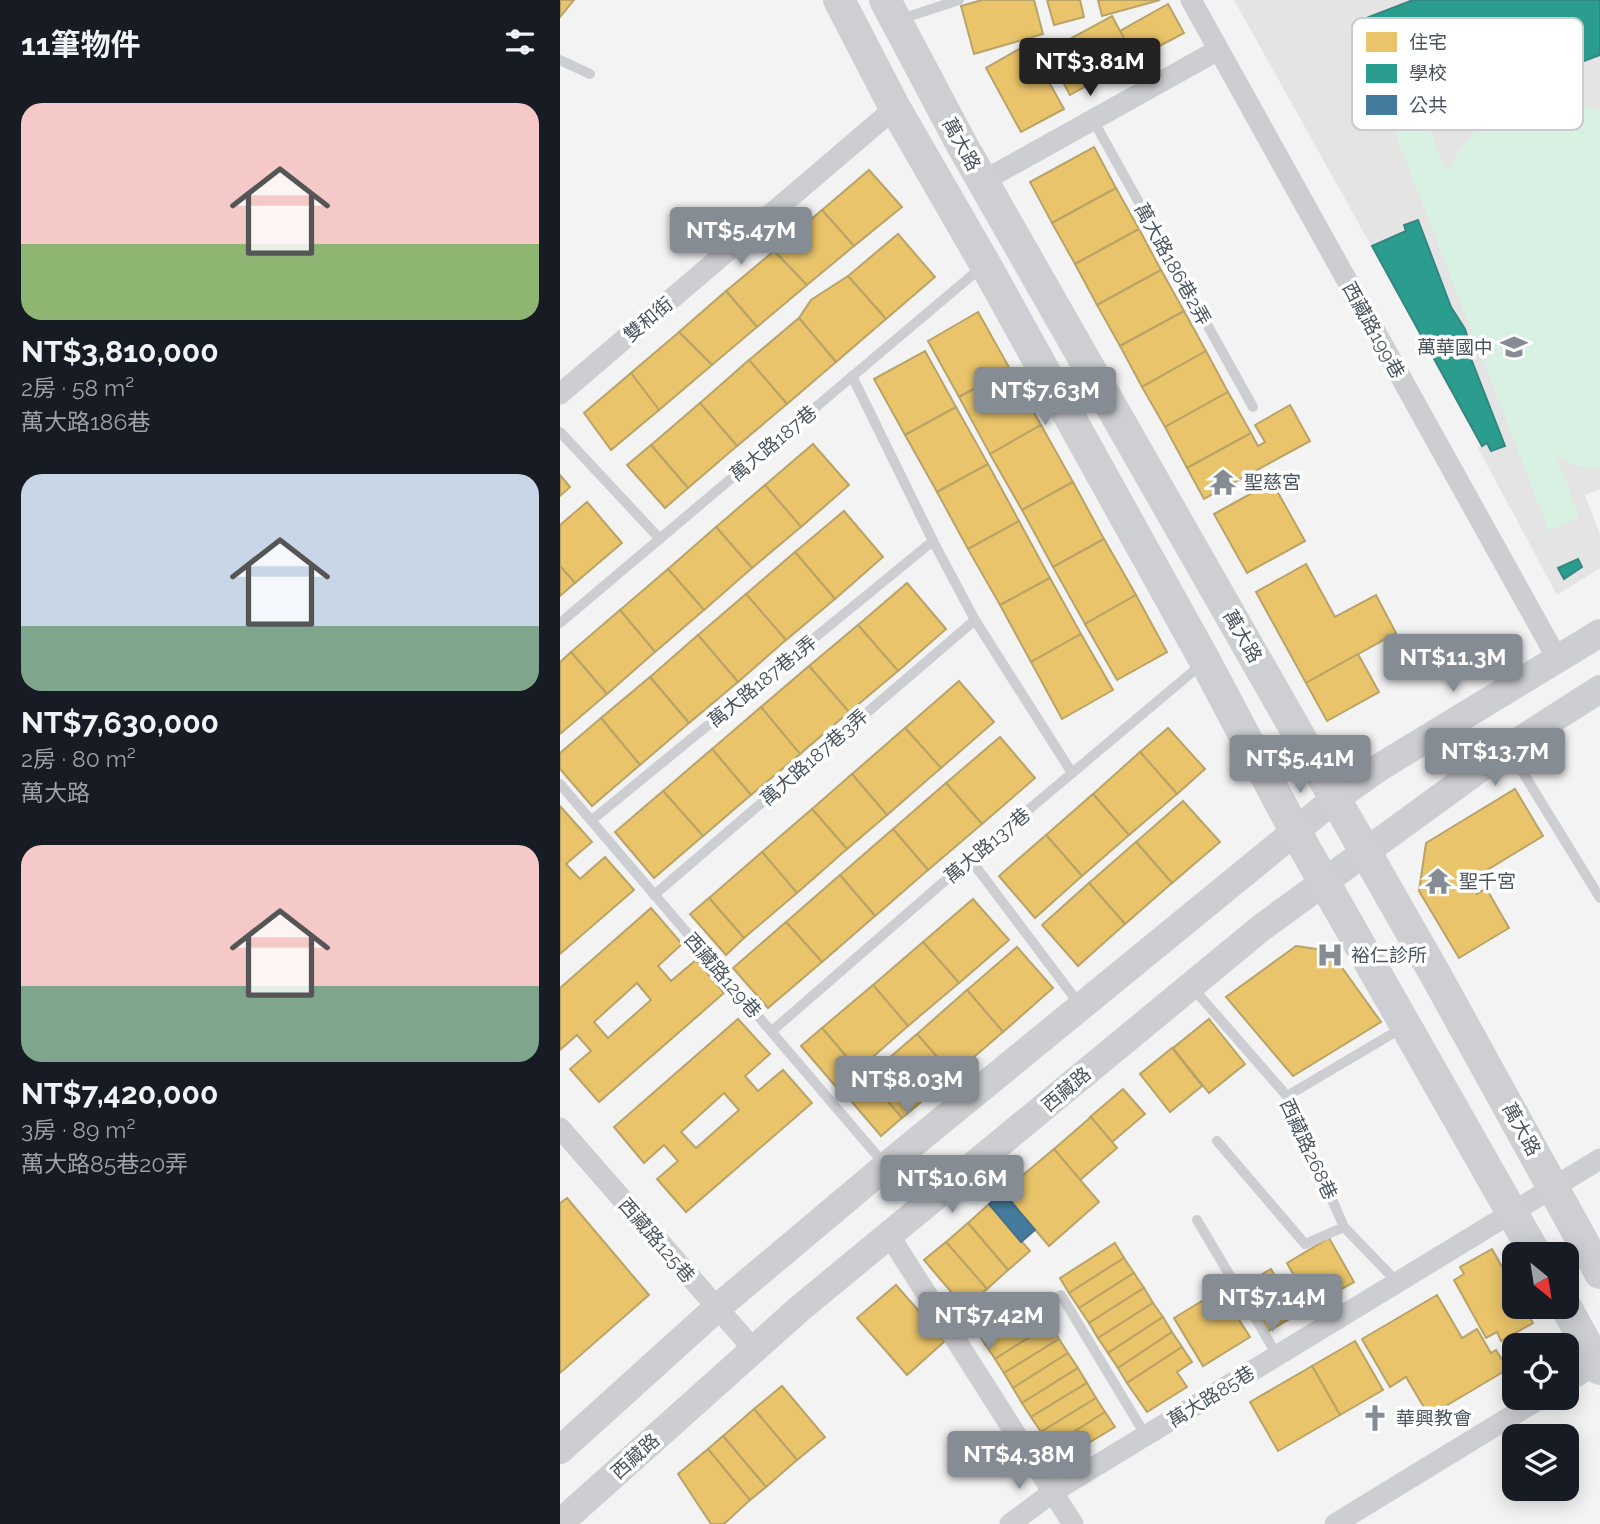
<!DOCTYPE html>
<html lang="zh-TW">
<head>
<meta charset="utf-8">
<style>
  body { margin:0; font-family:Raleway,"Noto Sans TC",sans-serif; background:#242831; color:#f1f3f6; height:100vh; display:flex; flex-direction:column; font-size:26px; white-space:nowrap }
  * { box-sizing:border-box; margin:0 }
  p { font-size:23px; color:#9ea1a6 }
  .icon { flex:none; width:38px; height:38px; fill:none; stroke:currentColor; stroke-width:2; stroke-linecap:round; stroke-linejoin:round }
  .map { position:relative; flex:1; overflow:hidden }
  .sheet { display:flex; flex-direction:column; background:#171b24; width:560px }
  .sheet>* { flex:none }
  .needle { width:46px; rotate:150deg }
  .tools { position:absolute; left:942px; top:1242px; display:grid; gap:14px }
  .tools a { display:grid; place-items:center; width:77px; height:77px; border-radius:14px; background:#171b24; box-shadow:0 4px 18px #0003; font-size:35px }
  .price { position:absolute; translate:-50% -60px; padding:0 16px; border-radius:7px; background:#858c93; color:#fff; font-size:23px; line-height:46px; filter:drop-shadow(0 2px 4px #0008) }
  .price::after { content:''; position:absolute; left:50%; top:42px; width:21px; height:16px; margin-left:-10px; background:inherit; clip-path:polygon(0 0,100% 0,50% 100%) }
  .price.active { background:#222; color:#fff }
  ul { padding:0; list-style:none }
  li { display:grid; align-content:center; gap:14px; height:371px; padding:0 21px }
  li span { display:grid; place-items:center; height:217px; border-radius:21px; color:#555 }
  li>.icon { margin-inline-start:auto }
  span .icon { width:126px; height:126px; fill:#fffc; stroke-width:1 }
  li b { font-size:30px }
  h2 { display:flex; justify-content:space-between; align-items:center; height:84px; padding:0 21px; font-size:30px }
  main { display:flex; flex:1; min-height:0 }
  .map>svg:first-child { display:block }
  .education { fill:#e5e4e5 }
  .green { fill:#d9f1e2 }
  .homes { fill:#e9c46a; stroke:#b9a367; stroke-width:2; fill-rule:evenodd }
  .schools { fill:#2a9d8f; stroke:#348781; stroke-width:2 }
  .public { fill:#457b9d; stroke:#46708a; stroke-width:2 }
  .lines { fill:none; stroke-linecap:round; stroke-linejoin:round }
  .service { stroke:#ccced1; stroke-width:10 }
  .minor { stroke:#ccced1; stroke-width:21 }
  .tertiary { stroke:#ccced1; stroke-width:28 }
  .secondary { stroke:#cdcfd2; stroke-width:32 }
  .labels { text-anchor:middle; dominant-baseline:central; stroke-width:7; stroke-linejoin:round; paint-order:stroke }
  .street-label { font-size:19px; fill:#4a555f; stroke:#fff }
  .poi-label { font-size:19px; fill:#4a555f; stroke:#fff; text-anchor:start }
  .key { fill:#fff; stroke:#c9cccf; stroke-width:2 }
  .key-label { font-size:19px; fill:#4a555f }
</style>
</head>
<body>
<main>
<section class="sheet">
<h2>11筆物件<svg class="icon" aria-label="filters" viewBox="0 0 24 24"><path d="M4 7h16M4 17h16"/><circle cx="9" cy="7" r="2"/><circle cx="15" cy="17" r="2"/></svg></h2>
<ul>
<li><span style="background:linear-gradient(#f6c9c9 65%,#8fb573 0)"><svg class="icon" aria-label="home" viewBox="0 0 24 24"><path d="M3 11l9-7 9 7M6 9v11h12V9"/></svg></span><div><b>NT$3,810,000</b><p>2房 · 58 m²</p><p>萬大路186巷</p></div></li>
<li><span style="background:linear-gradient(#c9d6e8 70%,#7fa58c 0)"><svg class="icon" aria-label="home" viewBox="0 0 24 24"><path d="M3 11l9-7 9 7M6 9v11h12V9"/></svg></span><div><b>NT$7,630,000</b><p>2房 · 80 m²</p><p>萬大路</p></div></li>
<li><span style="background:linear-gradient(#f6c9c9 65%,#7fa58c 0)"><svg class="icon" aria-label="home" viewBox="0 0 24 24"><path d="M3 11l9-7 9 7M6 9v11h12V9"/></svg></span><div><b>NT$7,420,000</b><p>3房 · 89 m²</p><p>萬大路85巷20弄</p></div></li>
</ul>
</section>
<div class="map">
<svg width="1040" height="1524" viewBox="0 0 1040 1524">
  <rect width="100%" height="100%" fill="#f3f3f3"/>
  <polygon class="education" points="674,0 1040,0 1040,489 1025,495 1040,534 1040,568 997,595 918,448 922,445 904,412"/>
  <path class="green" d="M997,101L1016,103L1040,111V469L1018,466L997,457L1019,517L989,531L828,115L859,102L887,173C910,125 944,104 997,101Z"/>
  <g class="homes">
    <polygon points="0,0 14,0 0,17"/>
    <polygon points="422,0 474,0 483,34 414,54 401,6"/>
    <polygon points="487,0 520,0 524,17 494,25"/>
    <polygon points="538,0 600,0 542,16"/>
    <polygon points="608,4 624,33 575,59 560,31"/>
    <polygon points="552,16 575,59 510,95 486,52"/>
    <polygon points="468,44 504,109 461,132 426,68"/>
    <polygon points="534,147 556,188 492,223 470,182"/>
    <polygon points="309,170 342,207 294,246 262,210"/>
    <polygon points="556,188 579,229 515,264 492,223"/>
    <polygon points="262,210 294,246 247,285 214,251"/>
    <polygon points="579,229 601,270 537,305 515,264"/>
    <polygon points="338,234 375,277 326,319 288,276"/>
    <polygon points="214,251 247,285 197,327 166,291"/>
    <polygon points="601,270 624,311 560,346 537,305"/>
    <polygon points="288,276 326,319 276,362 239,318 251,300"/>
    <polygon points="166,291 197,327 152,365 119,332"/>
    <polygon points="624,311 646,351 582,387 560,346"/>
    <polygon points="418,312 450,369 399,397 368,341"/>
    <polygon points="239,318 276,362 227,404 189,360"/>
    <polygon points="119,332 152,365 99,410 71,373"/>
    <polygon points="365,351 396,407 345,435 314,379"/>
    <polygon points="646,351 668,392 605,427 582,387"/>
    <polygon points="189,360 227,404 177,446 140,403"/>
    <polygon points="450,369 481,425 430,454 399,397"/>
    <polygon points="71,373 99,410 51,450 24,413"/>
    <polygon points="668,392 691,433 627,468 605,427"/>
    <polygon points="140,403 177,446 128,488 91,445"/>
    <polygon points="730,405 750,441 644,499 627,468 691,433 698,446 705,442 695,425"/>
    <polygon points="396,407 428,464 377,492 345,435"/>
    <polygon points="481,425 513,482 462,510 430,454"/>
    <polygon points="253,444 289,485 241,527 205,485"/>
    <polygon points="91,445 128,488 105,508 67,465"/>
    <polygon points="428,464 459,521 408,549 377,492"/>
    <polygon points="0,475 10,487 0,496"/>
    <polygon points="513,482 544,539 493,567 462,510"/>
    <polygon points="712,482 745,541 687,573 654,514"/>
    <polygon points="205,485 241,527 192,568 156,527"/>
    <polygon points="27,502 62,543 15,583 0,566 0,525"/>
    <polygon points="284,511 323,557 275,599 235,552"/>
    <polygon points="459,521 490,578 440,605 408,549"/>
    <polygon points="156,527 192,568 144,610 108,569"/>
    <polygon points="544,539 576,595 525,624 493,567"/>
    <polygon points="235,552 275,599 226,640 186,594"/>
    <polygon points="746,564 775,617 816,595 836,633 746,683 696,592"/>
    <polygon points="0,566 15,583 0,596"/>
    <polygon points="108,569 144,610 95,652 60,610"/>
    <polygon points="490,578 521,634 471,662 440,605"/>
    <polygon points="347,583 386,629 338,671 298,625"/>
    <polygon points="186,594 226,640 178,682 138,635"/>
    <polygon points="576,595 607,652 557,680 525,624"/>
    <polygon points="60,610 95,652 47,694 11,652"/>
    <polygon points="298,625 338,671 289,712 249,666"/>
    <polygon points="521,634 553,690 502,719 471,662"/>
    <polygon points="138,635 178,682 129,723 90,677"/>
    <polygon points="11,652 47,694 0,734 0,662"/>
    <polygon points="798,654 819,692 767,721 746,683"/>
    <polygon points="249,666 289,712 240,754 201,707"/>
    <polygon points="90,677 129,723 80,765 41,718"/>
    <polygon points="399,681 434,722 381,768 345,728"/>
    <polygon points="201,707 240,754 191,795 152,749"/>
    <polygon points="41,718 80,765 32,806 0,769 0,753"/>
    <polygon points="345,728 381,768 327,815 292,774"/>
    <polygon points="608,728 645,769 617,794 580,752"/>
    <polygon points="440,737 475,778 422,824 386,783"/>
    <polygon points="152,749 191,795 143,836 103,791"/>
    <polygon points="580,752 617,794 569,835 533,794"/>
    <polygon points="292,774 327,815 287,849 252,809"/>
    <polygon points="386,783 422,824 368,870 333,829"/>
    <polygon points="955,789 983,836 909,881 917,894 926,888 949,928 899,958 859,891 866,843"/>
    <polygon points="103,791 143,836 94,878 55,832"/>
    <polygon points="533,794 569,835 522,876 486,835"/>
    <polygon points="623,801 660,842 612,883 576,842"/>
    <polygon points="0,806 32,842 6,864 20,879 45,857 74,890 0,954"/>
    <polygon points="252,809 287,849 237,893 202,852"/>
    <polygon points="333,829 368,870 315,916 280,875"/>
    <polygon points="486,835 522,876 475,918 439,876"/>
    <polygon points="576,842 612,883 565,924 529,883"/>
    <polygon points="202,852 237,893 184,938 149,898"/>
    <polygon points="280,875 315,916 262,962 226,922"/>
    <polygon points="529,883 565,924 518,966 482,925"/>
    <polygon points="149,898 184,938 166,955 130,914"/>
    <polygon points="413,899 449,940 399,983 363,942"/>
    <path d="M91,908L122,944L98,966L111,981L136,960L164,993L39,1102L10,1069L31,1051L17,1035L0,1050V988ZM77,983L91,1000L48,1038L34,1022Z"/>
    <polygon points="226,922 262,962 208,1008 173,968"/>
    <polygon points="363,942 399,983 348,1026 313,985"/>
    <polygon points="736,946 770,951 821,1022 733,1076 666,997"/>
    <polygon points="457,947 493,988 443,1032 407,990"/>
    <polygon points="313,985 348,1026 298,1070 262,1028"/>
    <polygon points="407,990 443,1032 393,1075 357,1034"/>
    <path d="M178,1019L210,1054L185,1076L198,1091L223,1070L252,1103L126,1212L97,1179L118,1161L104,1145L84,1163L54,1127ZM164,1093L179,1110L136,1148L121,1132Z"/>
    <polygon points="649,1019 685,1064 649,1093 613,1048"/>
    <polygon points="262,1028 298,1070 277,1088 241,1046"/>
    <polygon points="357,1034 393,1075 342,1118 307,1077"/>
    <polygon points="612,1048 642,1086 610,1112 580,1074"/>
    <polygon points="307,1077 342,1118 321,1136 286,1095"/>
    <polygon points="563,1089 585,1114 552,1142 530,1117"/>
    <polygon points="531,1117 557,1148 520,1180 494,1149"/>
    <polygon points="494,1149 539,1202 489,1246 443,1192"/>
    <polygon points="7,1198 89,1295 0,1373 0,1203"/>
    <polygon points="429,1204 470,1251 448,1270 408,1223"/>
    <polygon points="408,1223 448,1270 427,1289 386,1242"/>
    <polygon points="769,1238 794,1282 751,1306 727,1263"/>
    <polygon points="386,1242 427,1289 404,1307 364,1260"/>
    <polygon points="555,1243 564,1258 509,1293 500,1278"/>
    <polygon points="932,1249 954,1288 954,1307 964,1307 973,1323 941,1341 937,1332 926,1338 894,1280 904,1274 900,1267"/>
    <polygon points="564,1258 574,1273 519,1308 509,1293"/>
    <polygon points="711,1269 738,1314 707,1332 680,1287"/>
    <polygon points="574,1273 584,1288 529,1323 519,1308"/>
    <polygon points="336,1285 385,1341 347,1375 297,1318"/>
    <polygon points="584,1288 593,1303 538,1338 529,1323"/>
    <polygon points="660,1290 690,1337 643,1366 614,1318"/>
    <polygon points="471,1295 480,1310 425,1344 416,1329"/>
    <polygon points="877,1295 902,1338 917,1329 931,1353 936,1350 948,1369 869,1416 846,1377 830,1387 802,1339"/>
    <polygon points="593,1303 603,1317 548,1353 538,1338"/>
    <polygon points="480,1310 490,1324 435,1359 425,1344"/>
    <polygon points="603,1317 612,1332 558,1368 548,1353"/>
    <polygon points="490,1324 499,1339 444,1373 435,1359"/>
    <polygon points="612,1332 622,1347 567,1383 558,1368"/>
    <polygon points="499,1339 508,1353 453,1388 444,1373"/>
    <polygon points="795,1341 823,1390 780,1415 752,1366"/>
    <polygon points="622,1347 632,1362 617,1372 627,1387 587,1412 567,1383"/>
    <polygon points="508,1353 518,1368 462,1403 453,1388"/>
    <polygon points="752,1366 780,1415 718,1451 690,1402"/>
    <polygon points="518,1368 527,1383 471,1417 462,1403"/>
    <polygon points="527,1383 536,1398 481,1432 471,1417"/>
    <polygon points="222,1386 265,1437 237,1460 194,1409"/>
    <polygon points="536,1398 545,1412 490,1447 481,1432"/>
    <polygon points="194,1409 237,1460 206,1487 163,1436"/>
    <polygon points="545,1412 555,1427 499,1461 490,1447"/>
    <polygon points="163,1436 206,1487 190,1500 148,1449"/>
    <polygon points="148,1449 190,1500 164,1524 151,1524 118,1474"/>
  </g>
  <g class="schools">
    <polygon points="853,0 1040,0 1040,55 990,74 969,18 843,67 850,87 835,93 823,63 818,65 801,20"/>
    <polygon points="858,220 891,307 905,329 909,342 910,356 945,446 931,451 927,443 922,446 812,246 846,231 844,225"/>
    <polygon points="1018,559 1022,567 1004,579 998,568"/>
  </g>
  <polygon class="public" points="443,1192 475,1230 461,1242 429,1204"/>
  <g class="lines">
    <g class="service">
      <polyline points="338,20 399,0"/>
      <polyline points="0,60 30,74"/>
      <polyline points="533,120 693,407"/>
      <polyline points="292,376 373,541 415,620 512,773"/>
      <polyline points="0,432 100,539"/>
      <polyline points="0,623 423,266"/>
      <polyline points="949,750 1040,898"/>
      <polyline points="0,784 326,1166"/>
      <polyline points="32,820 373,541"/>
      <polyline points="410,859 520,1005"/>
      <polyline points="94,895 415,620"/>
      <polyline points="631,986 727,1096 784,1227 837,1282"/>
      <polyline points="212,1031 410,859 643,663"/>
      <polyline points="727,1096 842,1028"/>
      <polyline points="657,1141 745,1244 784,1227"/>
      <polyline points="637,1220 717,1355"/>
      <polyline points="501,1295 586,1436"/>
    </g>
    <g class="minor">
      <polyline points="631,0 998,660"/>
      <polyline points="423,181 658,50"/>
      <polyline points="0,394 335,108"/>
      <polyline points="0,1128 195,1351"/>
      <polyline points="329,1235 513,1524"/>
      <polyline points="1006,1383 1037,1364"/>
      <polyline points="450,1524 493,1492 1040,1159"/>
      <polyline points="775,1524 981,1398"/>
    </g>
    <g class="tertiary">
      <polyline points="0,1450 157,1308 326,1166 776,798 820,767 1040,633"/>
      <polyline points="0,1523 238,1310 701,928 948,748 1040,689"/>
    </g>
    <g class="secondary">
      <polyline points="279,0 335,108 425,264 645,661 735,831 976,1255"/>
      <polyline points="325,0 402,145 874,972 1040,1273"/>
      <polyline points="1006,1307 1040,1369"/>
    </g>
  </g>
  <defs>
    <symbol id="school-bare" viewBox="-9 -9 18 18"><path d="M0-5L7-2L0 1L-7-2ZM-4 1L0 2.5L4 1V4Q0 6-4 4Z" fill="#858c93" stroke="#fff" stroke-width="2.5" paint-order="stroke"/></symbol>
    <symbol id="temple-bare" viewBox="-9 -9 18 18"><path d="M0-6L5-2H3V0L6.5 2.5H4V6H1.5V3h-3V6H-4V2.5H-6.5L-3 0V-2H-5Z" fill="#858c93" stroke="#fff" stroke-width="2.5" paint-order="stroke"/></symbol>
    <symbol id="hospital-bare" viewBox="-9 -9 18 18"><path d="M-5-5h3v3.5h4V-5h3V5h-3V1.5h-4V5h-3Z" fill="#858c93" stroke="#fff" stroke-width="2.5" paint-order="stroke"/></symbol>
    <symbol id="church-bare" viewBox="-9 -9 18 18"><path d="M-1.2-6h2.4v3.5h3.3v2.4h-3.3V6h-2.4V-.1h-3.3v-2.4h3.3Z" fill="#858c93" stroke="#fff" stroke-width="2.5" paint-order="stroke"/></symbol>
  </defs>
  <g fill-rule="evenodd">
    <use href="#school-bare" x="935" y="328" width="38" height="38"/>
    <use href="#temple-bare" x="644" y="463" width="38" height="38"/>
    <use href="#temple-bare" x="859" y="862" width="38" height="38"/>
    <use href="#hospital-bare" x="751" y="936" width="38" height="38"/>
    <use href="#church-bare" x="796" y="1399" width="38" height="38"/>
  </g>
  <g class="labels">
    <g class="street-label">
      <text transform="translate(402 144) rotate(61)">萬大路</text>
      <text transform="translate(613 264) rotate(61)">萬大路186巷2弄</text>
      <text transform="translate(88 319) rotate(-40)">雙和街</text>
      <text transform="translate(814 330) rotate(61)">西藏路199巷</text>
      <text transform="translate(213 443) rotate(-40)">萬大路187巷</text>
      <text transform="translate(683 636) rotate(60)">萬大路</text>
      <text transform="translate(202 681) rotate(-39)">萬大路187巷1弄</text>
      <text transform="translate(254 757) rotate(-41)">萬大路187巷3弄</text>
      <text transform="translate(427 845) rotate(-40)">萬大路137巷</text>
      <text transform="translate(163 975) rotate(49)">西藏路129巷</text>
      <text transform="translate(506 1089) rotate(-40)">西藏路</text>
      <text transform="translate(962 1129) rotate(61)">萬大路</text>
      <text transform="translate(749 1149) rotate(65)">西藏路268巷</text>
      <text transform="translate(97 1240) rotate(49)">西藏路125巷</text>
      <text transform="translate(651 1396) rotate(-32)">萬大路85巷</text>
      <text transform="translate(75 1456) rotate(-42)">西藏路</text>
    </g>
    <g class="poi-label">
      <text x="933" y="347" text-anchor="end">萬華國中</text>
      <text x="684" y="482">聖慈宮</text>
      <text x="899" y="881">聖千宮</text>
      <text x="791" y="955">裕仁診所</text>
      <text x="836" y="1418">華興教會</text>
    </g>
  </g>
  <rect x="792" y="18" width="231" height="112" rx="10" class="key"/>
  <rect x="806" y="32" width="31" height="20" fill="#e9c46a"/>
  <rect x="806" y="64" width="31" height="19" fill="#2a9d8f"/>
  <rect x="806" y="95" width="31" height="20" fill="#457b9d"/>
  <g class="key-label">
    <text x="849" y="49">住宅</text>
    <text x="849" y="80">學校</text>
    <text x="849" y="112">公共</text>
  </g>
</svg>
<div class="tools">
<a><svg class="needle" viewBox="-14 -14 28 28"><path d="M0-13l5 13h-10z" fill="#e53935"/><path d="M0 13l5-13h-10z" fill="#9ea1a6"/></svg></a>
<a><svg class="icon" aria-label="locate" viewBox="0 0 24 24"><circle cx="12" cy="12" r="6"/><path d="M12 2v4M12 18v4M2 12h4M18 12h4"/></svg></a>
<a><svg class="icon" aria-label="layers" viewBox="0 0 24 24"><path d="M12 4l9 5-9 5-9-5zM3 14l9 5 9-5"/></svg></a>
</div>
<b class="price active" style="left:530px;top:98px">NT$3.81M</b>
<b class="price" style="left:181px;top:267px">NT$5.47M</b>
<b class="price" style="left:485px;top:427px">NT$7.63M</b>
<b class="price" style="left:893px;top:694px">NT$11.3M</b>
<b class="price" style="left:935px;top:788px">NT$13.7M</b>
<b class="price" style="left:740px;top:795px">NT$5.41M</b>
<b class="price" style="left:347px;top:1116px">NT$8.03M</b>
<b class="price" style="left:392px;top:1215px">NT$10.6M</b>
<b class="price" style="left:712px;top:1334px">NT$7.14M</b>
<b class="price" style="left:429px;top:1352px">NT$7.42M</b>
<b class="price" style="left:459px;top:1491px">NT$4.38M</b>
</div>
</main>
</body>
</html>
